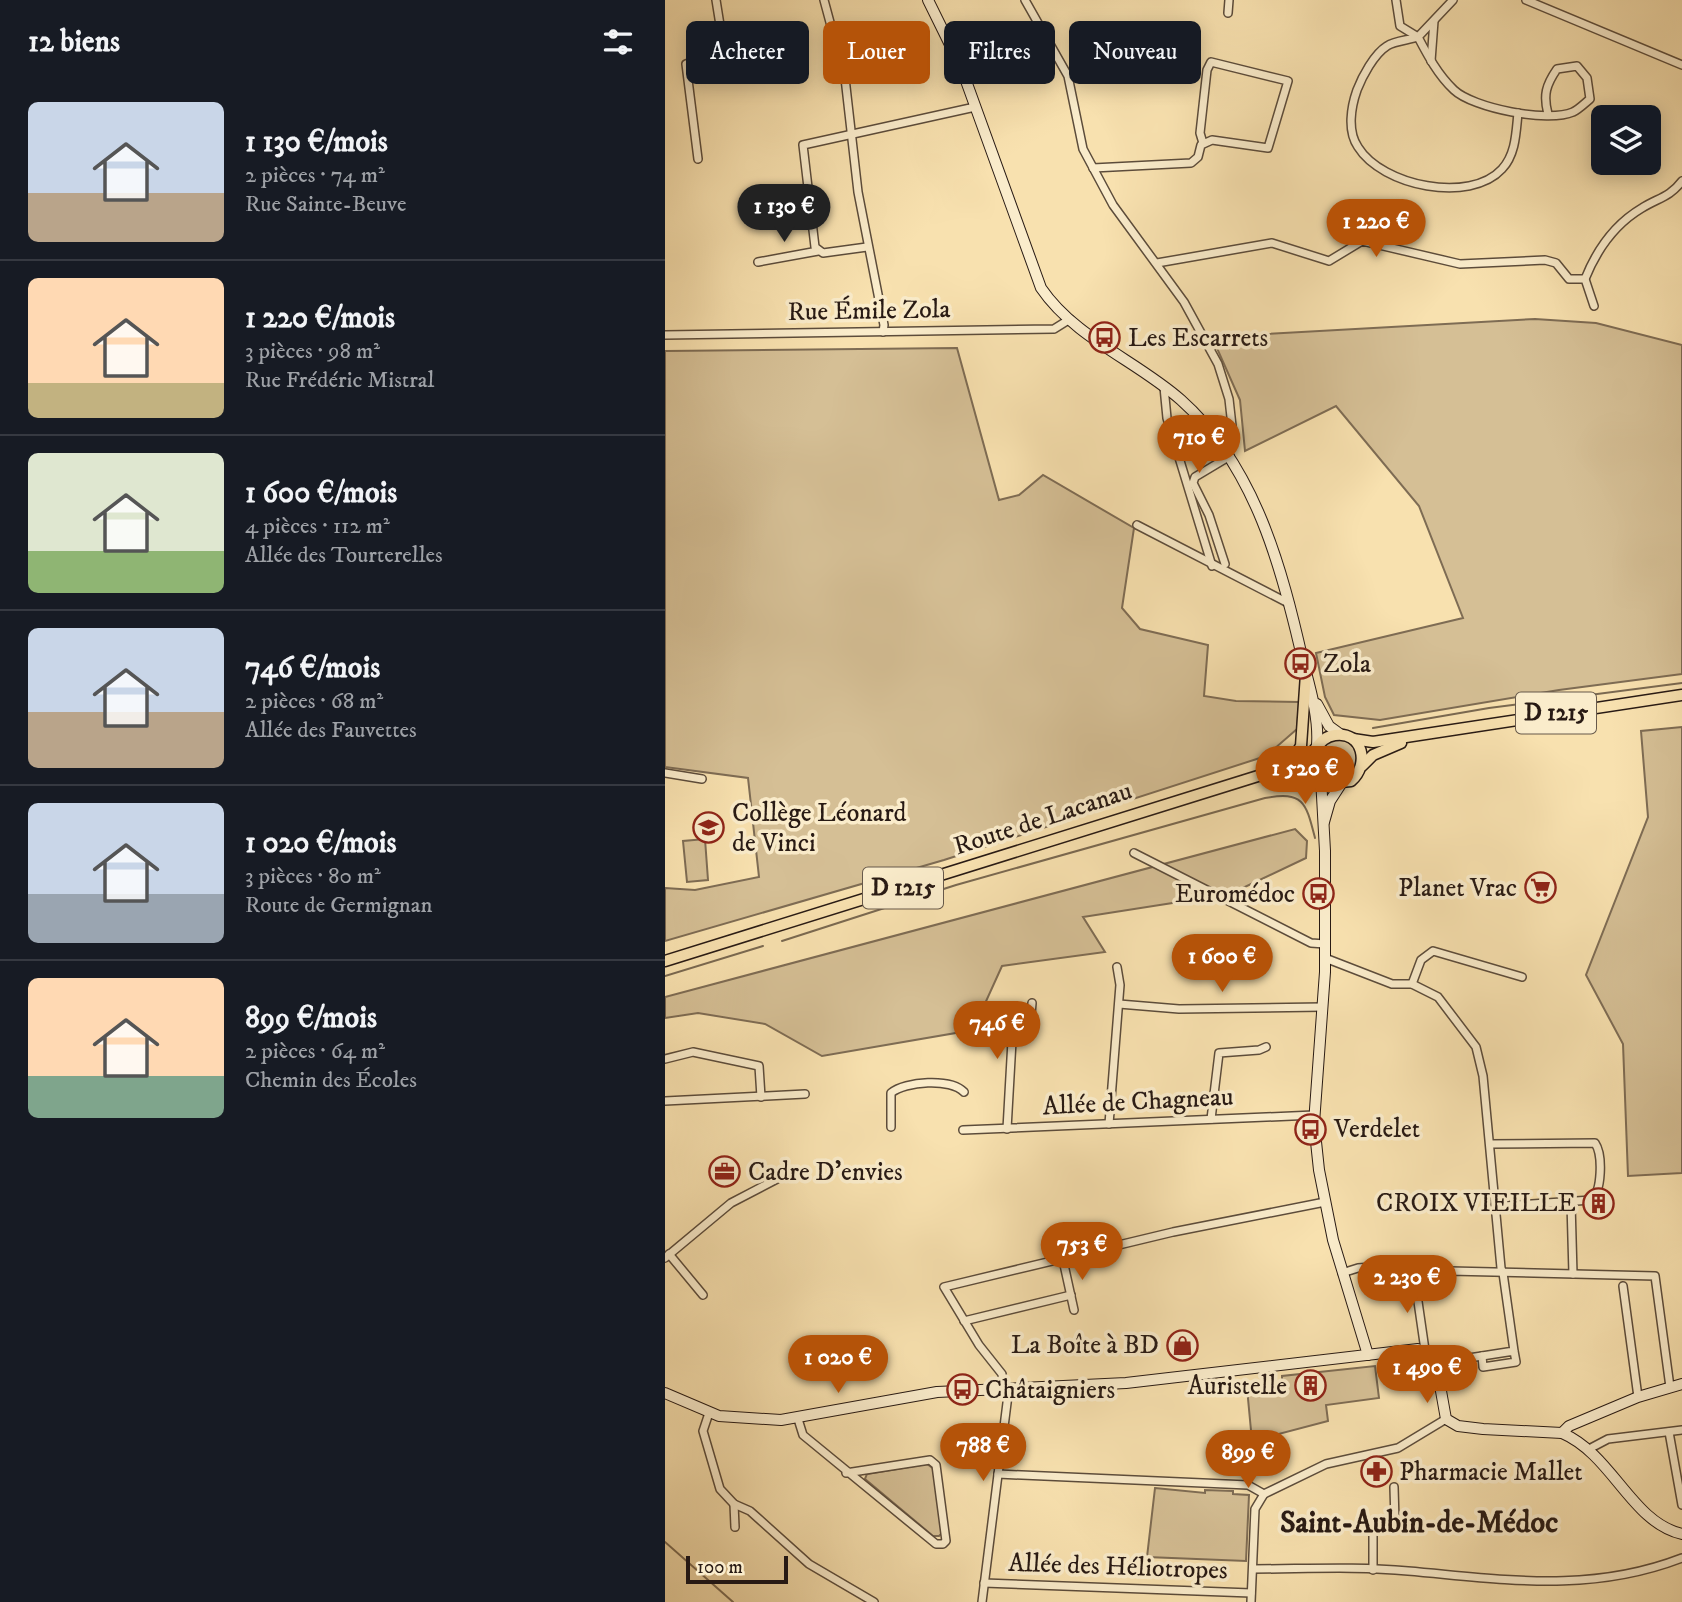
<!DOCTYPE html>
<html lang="fr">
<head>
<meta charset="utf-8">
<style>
  body { margin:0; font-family:"IM FELL DW Pica",serif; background:#242831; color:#f1f3f6; height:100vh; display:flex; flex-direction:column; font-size:26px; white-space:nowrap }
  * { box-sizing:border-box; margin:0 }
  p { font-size:23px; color:#9ea1a6 }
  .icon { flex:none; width:38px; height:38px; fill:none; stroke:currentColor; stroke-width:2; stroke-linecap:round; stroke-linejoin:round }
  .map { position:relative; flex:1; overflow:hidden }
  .side { display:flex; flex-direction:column; background:#171b24; width:665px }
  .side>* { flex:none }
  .banner { position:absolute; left:21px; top:21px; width:665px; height:63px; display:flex; gap:14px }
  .controls { position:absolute; left:926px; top:105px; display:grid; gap:14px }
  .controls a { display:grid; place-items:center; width:70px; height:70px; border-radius:10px; background:#171b24; box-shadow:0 4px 18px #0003; font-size:35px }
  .scale { position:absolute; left:21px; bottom:18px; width:102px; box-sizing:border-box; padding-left:7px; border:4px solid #281a14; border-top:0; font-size:19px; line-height:24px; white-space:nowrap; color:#281a14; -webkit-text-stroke:5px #faeccb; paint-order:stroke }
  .price { position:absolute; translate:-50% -60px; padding:0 16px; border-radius:24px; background:#b45309; color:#fff; font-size:23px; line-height:46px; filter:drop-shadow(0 2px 4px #0008) }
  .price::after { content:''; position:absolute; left:50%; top:42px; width:21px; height:16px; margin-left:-10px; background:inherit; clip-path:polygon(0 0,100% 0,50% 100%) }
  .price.on { background:#222; color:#fff }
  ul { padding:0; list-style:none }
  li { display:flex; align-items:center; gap:21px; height:175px; padding:0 28px }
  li+li { border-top:2px solid #363941 }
  li span { display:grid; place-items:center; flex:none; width:196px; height:140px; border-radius:10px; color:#555 }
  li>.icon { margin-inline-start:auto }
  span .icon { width:84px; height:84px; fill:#fffc; stroke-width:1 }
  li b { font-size:30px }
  h2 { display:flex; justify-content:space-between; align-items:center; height:84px; padding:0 28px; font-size:30px }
  .tag { padding:0 24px; border-radius:10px; background:#171b24; box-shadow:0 4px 18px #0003; font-size:24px; line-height:63px }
  .tag.on { background:#b45309; color:#fff }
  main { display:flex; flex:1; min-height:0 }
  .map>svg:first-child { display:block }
  .green { fill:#d5bf95; stroke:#7e6c54; stroke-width:2 }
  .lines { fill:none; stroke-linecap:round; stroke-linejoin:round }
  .stream { stroke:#7a6951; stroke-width:2 }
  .street-casing { stroke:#5c4c3b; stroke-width:10 }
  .secondary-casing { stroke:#281a14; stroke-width:12 }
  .primary-casing { stroke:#281a14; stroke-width:13 }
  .street { stroke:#faeccb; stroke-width:7 }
  .secondary { stroke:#faeccb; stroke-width:10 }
  .primary { stroke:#f8e1af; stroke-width:10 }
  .labels { text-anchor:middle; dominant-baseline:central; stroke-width:7; stroke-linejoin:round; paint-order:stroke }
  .shield { fill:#faeccb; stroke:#67594b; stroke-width:2 }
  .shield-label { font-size:24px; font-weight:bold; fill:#281a14 }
  .street-label { font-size:26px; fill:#281a14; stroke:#faeccb }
  .poi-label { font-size:26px; fill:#281a14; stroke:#faeccb; text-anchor:start }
  .quarter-label { font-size:30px; font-weight:bold; fill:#281a14; stroke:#faeccb }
</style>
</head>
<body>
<main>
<section class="side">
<h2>12 biens<svg class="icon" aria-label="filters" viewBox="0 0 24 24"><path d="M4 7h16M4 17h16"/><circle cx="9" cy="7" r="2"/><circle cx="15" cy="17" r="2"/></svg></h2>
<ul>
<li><span style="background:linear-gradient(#c9d6e8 65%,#b9a48a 0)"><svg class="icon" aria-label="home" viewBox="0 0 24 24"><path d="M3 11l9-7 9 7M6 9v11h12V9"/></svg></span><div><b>1 130 €/mois</b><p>2 pièces · 74 m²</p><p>Rue Sainte-Beuve</p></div></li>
<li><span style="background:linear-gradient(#ffd9b3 75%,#c2b280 0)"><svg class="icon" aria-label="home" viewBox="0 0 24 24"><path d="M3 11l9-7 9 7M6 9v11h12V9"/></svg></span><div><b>1 220 €/mois</b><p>3 pièces · 98 m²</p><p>Rue Frédéric Mistral</p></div></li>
<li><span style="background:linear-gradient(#dfe7d0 70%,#8fb573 0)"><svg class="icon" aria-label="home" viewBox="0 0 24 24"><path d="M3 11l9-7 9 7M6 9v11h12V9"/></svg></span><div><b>1 600 €/mois</b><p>4 pièces · 112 m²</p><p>Allée des Tourterelles</p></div></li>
<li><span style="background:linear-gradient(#c9d6e8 60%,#b9a48a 0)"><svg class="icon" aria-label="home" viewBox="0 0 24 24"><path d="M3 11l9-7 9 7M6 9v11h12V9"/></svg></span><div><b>746 €/mois</b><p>2 pièces · 68 m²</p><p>Allée des Fauvettes</p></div></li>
<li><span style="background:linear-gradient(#c9d6e8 65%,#9aa5b1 0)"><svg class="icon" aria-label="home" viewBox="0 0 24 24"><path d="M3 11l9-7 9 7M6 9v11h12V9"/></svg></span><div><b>1 020 €/mois</b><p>3 pièces · 80 m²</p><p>Route de Germignan</p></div></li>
<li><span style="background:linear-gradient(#ffd9b3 70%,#7fa58c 0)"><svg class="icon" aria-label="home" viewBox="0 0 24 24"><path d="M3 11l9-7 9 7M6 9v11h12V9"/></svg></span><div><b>899 €/mois</b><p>2 pièces · 64 m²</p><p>Chemin des Écoles</p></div></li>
</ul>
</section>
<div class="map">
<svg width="1017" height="1602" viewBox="0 0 1017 1602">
  <rect width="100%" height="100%" fill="#f8e1af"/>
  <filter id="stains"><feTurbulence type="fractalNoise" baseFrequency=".00286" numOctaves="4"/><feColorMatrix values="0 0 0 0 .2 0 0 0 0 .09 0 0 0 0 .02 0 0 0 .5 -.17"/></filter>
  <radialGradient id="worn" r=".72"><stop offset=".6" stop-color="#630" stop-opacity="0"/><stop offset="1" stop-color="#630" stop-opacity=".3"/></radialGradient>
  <g class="green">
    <polygon points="870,319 931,323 1017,345 1017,674 894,690 715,720 669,715 660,697 651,653 798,618 754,506 671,406 580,451 575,400 547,337"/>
    <polygon points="292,348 334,500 354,495 378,475 469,528 457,608 475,629 543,645 539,696 571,701 634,702 632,729 601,756 279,860 0,941 0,888 30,890 94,877 83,778 0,767 0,351"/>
    <polygon points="1017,727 1017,1173 963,1176 958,1044 921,975 983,817 976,731"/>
    <circle cx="673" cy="759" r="20"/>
    <polygon points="630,829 642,841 641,858 565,894 418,917 440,952 337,966 308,1030 157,1056 100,1024 33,1013 0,1018 0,997"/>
    <polygon points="40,839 43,880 22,882 18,841"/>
    <polygon points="710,1366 714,1398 661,1405 663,1421 587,1441 582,1388 617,1384 617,1376"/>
    <polygon points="262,1464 269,1469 277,1533 274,1536 268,1536 200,1479 202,1474"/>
    <polygon points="490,1488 540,1493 540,1490 568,1491 568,1494 584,1495 581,1561 482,1557"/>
  </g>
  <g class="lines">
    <g class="stream">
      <polyline points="708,728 824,708 1017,683"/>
      <path d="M117,941L291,885L600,798C639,791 641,803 650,838"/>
      <polyline points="0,976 98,946"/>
      <polyline points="0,1542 68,1602"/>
    </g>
    <defs>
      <g id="street">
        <polyline points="159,0 180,78 193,192 219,325 218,332"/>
        <polyline points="360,0 403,76 418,149 448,205 519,302 553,364 564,399 568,435 558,446"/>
        <path d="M731,0L735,26L753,37C744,40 729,41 722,46C709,54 697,77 692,90C686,107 682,131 693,147C717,186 805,204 837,169C851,154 851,132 853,113"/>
        <path d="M788,0L753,37C763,56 773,75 789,90C808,108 883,123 908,112C913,110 920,103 925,99L922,78L912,66L892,69C881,85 878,95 883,114"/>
        <polyline points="861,0 1017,65"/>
        <polyline points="563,13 564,0"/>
        <polyline points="59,50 113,49"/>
        <polyline points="766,61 769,21"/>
        <polyline points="33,159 21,64 59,50 51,0"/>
        <polyline points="428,168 526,163 533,157 536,145 547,140 603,148 623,81 546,62 542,70 535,133 538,143"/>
        <polyline points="202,247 158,253 150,247 138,145 310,107"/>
        <polyline points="93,262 153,251"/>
        <polyline points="492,263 607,243 664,261 697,241 795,264 880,260 891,263 904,279 920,279 929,306"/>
        <path d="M920,279C932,249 950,224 977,208C993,198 1005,197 1017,181"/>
        <polyline points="0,335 389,329 405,319"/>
        <polyline points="499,387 502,418 547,566"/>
        <polyline points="472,525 625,604"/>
        <polyline points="560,564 544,515 528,483 530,477 565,456"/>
        <polyline points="0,773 37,779"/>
        <polyline points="469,853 646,943 660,944"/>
        <polyline points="660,958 727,984 747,984 773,997 811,1047 818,1076 836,1268 838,1273 849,1351 851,1362 818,1367 817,1356 849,1351"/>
        <polyline points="747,984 756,960 768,951 857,977"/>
        <polyline points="454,1004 514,1009 658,1007"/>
        <polyline points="0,1059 28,1052 94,1066 96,1097"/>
        <polyline points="0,1101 140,1094"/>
        <polyline points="546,1119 554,1053 594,1050 601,1047"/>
        <polyline points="444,1124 455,985 452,967"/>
        <path d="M226,1127V1093C240,1081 286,1078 299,1092"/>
        <polyline points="342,1129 347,1041 365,1026 367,1003"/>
        <polyline points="298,1130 649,1115"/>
        <path d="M825,1144L930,1143C938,1155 937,1192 926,1200L839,1206L831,1211"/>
        <polyline points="906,1203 908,1274"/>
        <polyline points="4,1254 38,1295"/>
        <polyline points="0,1258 66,1203 112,1179"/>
        <polyline points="398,1260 409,1310"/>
        <polyline points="677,1273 693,1268 736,1265 749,1274 785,1271 990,1276 1005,1387"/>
        <polyline points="749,1274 760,1350"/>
        <polyline points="958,1286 973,1397"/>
        <polyline points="299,1321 406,1295"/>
        <polyline points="771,1363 817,1356"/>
        <polyline points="338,1387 337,1374 314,1345 279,1287 508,1232 660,1202"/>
        <polyline points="44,1413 38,1431 55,1489 69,1504 85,1511 144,1564 209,1602"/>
        <polyline points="133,1419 138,1435 271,1544 278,1544 281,1541 271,1465 265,1460 181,1473"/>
        <polyline points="1004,1432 1017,1505"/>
        <polyline points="924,1449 943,1439 1017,1430"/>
        <polyline points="333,1474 583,1485 599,1494"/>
        <polyline points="69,1504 70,1527"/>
        <path d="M588,1569C639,1569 692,1566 743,1571C838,1579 924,1594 1017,1558"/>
        <polyline points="708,1570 708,1526 730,1521 729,1487"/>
        <polyline points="319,1583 586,1593"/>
        <polyline points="317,1602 344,1387"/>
        <polyline points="586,1602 590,1509 599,1494 661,1464 733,1448 781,1419"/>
      </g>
      <g id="secondary">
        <path d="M263,0L296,67L376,288C410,338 472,361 516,400C590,466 617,568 638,661C645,688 654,717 652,745"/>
        <polyline points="652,704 664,726 675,734"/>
        <polyline points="656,778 660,851 660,972 649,1123 654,1170 668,1240 703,1355"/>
        <polyline points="659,822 665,801 676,784"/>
        <path d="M0,1393L54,1416L116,1420L272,1392L461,1383L753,1349L767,1355L771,1363L781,1419L793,1426L818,1429L897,1433C948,1455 966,1522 1017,1534"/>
        <polyline points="897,1433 904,1426 973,1397 1017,1384"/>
      </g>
      <g id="primary">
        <polyline points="688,739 708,742 1017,695"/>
        <polyline points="616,762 631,754 636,746 641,674"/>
        <polyline points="697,766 708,755 736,743"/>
        <polyline points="616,771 652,774"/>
        <path d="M0,961L609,771C619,767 632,765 641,758C652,750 655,737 670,735C698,731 705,765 686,781L665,783L649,769L650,750"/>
      </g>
    </defs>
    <use href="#street" class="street-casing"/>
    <use href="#secondary" class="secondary-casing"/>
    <use href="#primary" class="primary-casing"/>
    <use href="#street" class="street"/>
    <use href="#secondary" class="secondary"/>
    <use href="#primary" class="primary"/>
  </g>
  <defs>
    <symbol id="bus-ring" viewBox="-11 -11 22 22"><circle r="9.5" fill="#faeccb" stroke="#8f2418" stroke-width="1.5"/><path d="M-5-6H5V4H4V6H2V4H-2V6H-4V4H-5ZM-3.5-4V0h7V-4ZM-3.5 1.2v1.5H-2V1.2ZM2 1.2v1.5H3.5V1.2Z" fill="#8f2418"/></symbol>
    <symbol id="school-ring" viewBox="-11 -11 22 22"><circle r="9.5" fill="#faeccb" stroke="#8f2418" stroke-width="1.5"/><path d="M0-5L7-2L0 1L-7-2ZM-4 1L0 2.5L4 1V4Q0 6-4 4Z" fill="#8f2418"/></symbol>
    <symbol id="supermarket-ring" viewBox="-11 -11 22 22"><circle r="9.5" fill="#faeccb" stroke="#8f2418" stroke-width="1.5"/><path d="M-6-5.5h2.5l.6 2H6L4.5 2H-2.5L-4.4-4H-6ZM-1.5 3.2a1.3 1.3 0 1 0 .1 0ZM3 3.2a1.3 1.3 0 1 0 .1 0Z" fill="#8f2418"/></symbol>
    <symbol id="office-ring" viewBox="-11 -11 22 22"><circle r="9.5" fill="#faeccb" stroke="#8f2418" stroke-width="1.5"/><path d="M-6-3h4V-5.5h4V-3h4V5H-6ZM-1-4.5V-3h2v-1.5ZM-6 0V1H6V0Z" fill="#8f2418"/></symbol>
    <symbol id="building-ring" viewBox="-11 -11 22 22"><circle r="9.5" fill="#faeccb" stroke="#8f2418" stroke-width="1.5"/><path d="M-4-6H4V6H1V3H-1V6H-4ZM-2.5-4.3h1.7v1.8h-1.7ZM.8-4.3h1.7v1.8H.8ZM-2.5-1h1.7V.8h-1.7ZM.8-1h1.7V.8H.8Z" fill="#8f2418"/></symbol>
    <symbol id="shop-ring" viewBox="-11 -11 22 22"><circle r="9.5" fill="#faeccb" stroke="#8f2418" stroke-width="1.5"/><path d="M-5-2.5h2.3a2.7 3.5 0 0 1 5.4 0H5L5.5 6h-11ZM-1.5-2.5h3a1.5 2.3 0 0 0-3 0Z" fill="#8f2418"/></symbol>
    <symbol id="pharmacy-ring" viewBox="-11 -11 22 22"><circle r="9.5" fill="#faeccb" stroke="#8f2418" stroke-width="1.5"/><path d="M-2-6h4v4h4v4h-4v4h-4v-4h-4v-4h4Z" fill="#8f2418"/></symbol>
  </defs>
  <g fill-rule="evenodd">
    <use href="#bus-ring" x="422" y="320" width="35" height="35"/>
    <use href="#bus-ring" x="618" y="646" width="35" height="35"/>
    <use href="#school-ring" x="26" y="810" width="35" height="35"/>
    <use href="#supermarket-ring" x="858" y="870" width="35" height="35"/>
    <use href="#bus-ring" x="636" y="876" width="35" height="35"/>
    <use href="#bus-ring" x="628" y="1112" width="35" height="35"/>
    <use href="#office-ring" x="42" y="1154" width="35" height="35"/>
    <use href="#building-ring" x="916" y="1186" width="35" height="35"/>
    <use href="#shop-ring" x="500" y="1328" width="35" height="35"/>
    <use href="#building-ring" x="628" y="1368" width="35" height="35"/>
    <use href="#bus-ring" x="280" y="1372" width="35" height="35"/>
    <use href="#pharmacy-ring" x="694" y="1454" width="35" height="35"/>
  </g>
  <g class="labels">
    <g class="shield">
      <rect x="851" y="692.5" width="80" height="41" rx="5"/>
      <rect x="198" y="867.5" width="80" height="41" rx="5"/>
    </g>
    <g class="shield-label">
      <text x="891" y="713">D 1215</text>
      <text x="238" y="888">D 1215</text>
    </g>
    <g class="street-label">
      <text transform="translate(204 311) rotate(-1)">Rue Émile Zola</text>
      <text transform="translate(378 819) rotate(-18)">Route de Lacanau</text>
      <text transform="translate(473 1102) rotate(-3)">Allée de Chagneau</text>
      <text transform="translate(453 1567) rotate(2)">Allée des Héliotropes</text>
    </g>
    <g class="poi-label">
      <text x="463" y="338">Les Escarrets</text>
      <text x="658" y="664">Zola</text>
      <text x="67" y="813">Collège Léonard<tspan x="67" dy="30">de Vinci</tspan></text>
      <text x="852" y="888" text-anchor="end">Planet Vrac</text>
      <text x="630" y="894" text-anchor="end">Euromédoc</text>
      <text x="669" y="1129">Verdelet</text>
      <text x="83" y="1172">Cadre D'envies</text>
      <text x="911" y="1203" text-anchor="end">CROIX VIEILLE</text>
      <text x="494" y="1345" text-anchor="end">La Boîte à BD</text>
      <text x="622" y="1386" text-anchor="end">Auristelle</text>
      <text x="320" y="1390">Châtaigniers</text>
      <text x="734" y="1472">Pharmacie Mallet</text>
    </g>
    <g class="quarter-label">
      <text x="754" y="1523">Saint-Aubin-de-Médoc</text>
    </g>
  </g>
  <rect width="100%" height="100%" filter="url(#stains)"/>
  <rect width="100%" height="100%" fill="url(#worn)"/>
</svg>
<div class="controls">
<a><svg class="icon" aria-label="layers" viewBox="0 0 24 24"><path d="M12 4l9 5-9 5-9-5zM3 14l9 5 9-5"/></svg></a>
</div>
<div class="scale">100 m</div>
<b class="price on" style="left:119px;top:244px">1 130 €</b>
<b class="price" style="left:711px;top:259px">1 220 €</b>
<b class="price" style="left:534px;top:475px">710 €</b>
<b class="price" style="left:640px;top:806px">1 520 €</b>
<b class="price" style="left:557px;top:994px">1 600 €</b>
<b class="price" style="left:332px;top:1061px">746 €</b>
<b class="price" style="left:417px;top:1282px">753 €</b>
<b class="price" style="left:742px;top:1315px">2 230 €</b>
<b class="price" style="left:173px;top:1395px">1 020 €</b>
<b class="price" style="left:762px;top:1405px">1 490 €</b>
<b class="price" style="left:318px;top:1483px">788 €</b>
<b class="price" style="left:583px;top:1490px">899 €</b>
<div class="banner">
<a class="tag">Acheter</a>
<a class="tag on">Louer</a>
<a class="tag">Filtres</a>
<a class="tag">Nouveau</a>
</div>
</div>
</main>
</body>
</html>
